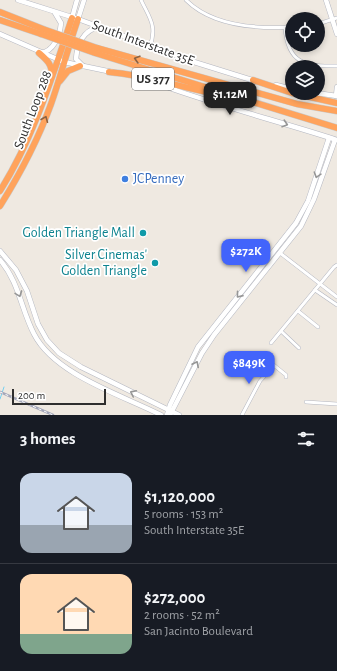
<!DOCTYPE html>
<html lang="en">
<head>
<meta charset="utf-8">
<style>
  body { margin:0; font-family:"Alegreya Sans",sans-serif; background:#242831; color:#f1f3f6; height:100vh; display:flex; flex-direction:column; font-size:15px; white-space:nowrap }
  * { box-sizing:border-box; margin:0 }
  p { font-size:13px; color:#9ea1a6 }
  .icon { flex:none; width:22px; height:22px; fill:none; stroke:currentColor; stroke-width:2; stroke-linecap:round; stroke-linejoin:round }
  .map { position:relative; height:415px; overflow:hidden }
  .side { display:flex; flex-direction:column; background:#171b24; flex:1 }
  .side>* { flex:none }
  .fabs { position:absolute; left:285px; top:12px; display:grid; gap:8px }
  .fabs a { display:grid; place-items:center; width:40px; height:40px; border-radius:50%; background:#171b24; box-shadow:0 2px 6px #0003; font-size:20px }
  .scale { position:absolute; left:12px; bottom:10px; width:94px; box-sizing:border-box; padding-left:4px; border:2px solid #2e2e2e; border-top:0; font-size:11px; line-height:14px; white-space:nowrap; color:#2e2e2e; -webkit-text-stroke:3px #fff; paint-order:stroke }
  .price { position:absolute; translate:-50% -34px; padding:0 9px; border-radius:8px; background:#4264fb; color:#fff; font-size:13px; line-height:26px; filter:drop-shadow(0 1px 2px #0008) }
  .price::after { content:''; position:absolute; left:50%; top:24px; width:12px; height:9px; margin-left:-6px; background:inherit; clip-path:polygon(0 0,100% 0,50% 100%) }
  .price.active { background:#222; color:#fff }
  ul { padding:0; list-style:none }
  li { display:flex; align-items:center; gap:12px; height:100px; padding:0 20px }
  li+li { border-top:1px solid #363941 }
  li span { display:grid; place-items:center; flex:none; width:112px; height:80px; border-radius:12px; color:#555 }
  li>.icon { margin-inline-start:auto }
  span .icon { width:48px; height:48px; fill:#fffc; stroke-width:1 }
  li b { font-size:17px }
  h2 { display:flex; justify-content:space-between; align-items:center; height:48px; padding:0 20px; font-size:17px }
  .map>svg:first-child { display:block }
  .lines { fill:none; stroke-linecap:round; stroke-linejoin:round }
  .stream { stroke:#75cff0; stroke-width:1 }
  .street-casing { stroke:#b4b7c1; stroke-width:4 }
  .secondary-casing { stroke:#b4b7c1; stroke-width:5.5 }
  .highway-casing { stroke:#c9c9c9; stroke-width:7 }
  .street { stroke:#fff; stroke-width:3 }
  .secondary { stroke:#fff; stroke-width:4.5 }
  .highway { stroke:#ffa35c; stroke-width:6 }
  .rail-casing { stroke:#a3a6b8; stroke-width:2.5 }
  .rail { stroke:#fff; stroke-width:1; stroke-dasharray:3; stroke-linecap:butt }
  .highway-bridge-casing { stroke:#c9c9c9; stroke-width:7; stroke-linecap:butt }
  .highway-bridge { stroke:#ffa35c; stroke-width:6 }
  .oneway { stroke:#8c6343 }
  .oneway2 { stroke:#969696 }
  .shop-dot { fill:#3f7fe0; stroke:#fff; stroke-width:1.5 }
  .culture-dot { fill:#0f9aa8; stroke:#fff; stroke-width:1.5 }
  .labels { text-anchor:middle; dominant-baseline:central; stroke-width:3.5; stroke-linejoin:round; paint-order:stroke }
  .shield { fill:#fff; stroke:#6d6d6d; stroke-width:1 }
  .shield-label { font-size:13px; font-weight:bold; fill:#2e2e2e }
  .street-label { font-size:14px; fill:#2e2e2e; stroke:#fff }
  .shop-label { font-size:14px; fill:#366cbe; stroke:#fff; text-anchor:start }
  .culture-label { font-size:14px; fill:#0d838f; stroke:#fff; text-anchor:end }
</style>
</head>
<body>
<div class="map">
<svg width="337" height="415" viewBox="0 0 337 415">
  <rect width="100%" height="100%" fill="#efe9e1"/>
  <g class="lines">
    <polyline class="stream" points="0,399 4,387"/>
    <defs>
      <g id="street">
        <path d="M141,0C150,19 157,25 150,47"/>
        <path d="M186,0C212,26 258,29 292,27"/>
        <polyline points="318,24 337,18"/>
        <path d="M285,28C288,64 305,66 337,66"/>
        <polyline points="280,253 337,297"/>
        <polyline points="315,290 337,305"/>
        <polyline points="298,311 318,327"/>
        <polyline points="282,332 299,348"/>
        <polyline points="271,343 334,267 337,265"/>
        <polyline points="260,354 286,375 286,377"/>
        <polyline points="306,402 337,404"/>
        <polyline points="242,415 260,381 274,366"/>
      </g>
      <g id="secondary">
        <polyline points="18,0 78,19 194,62 255,81"/>
        <polyline points="326,0 337,34"/>
        <polyline points="72,18 77,0"/>
        <polyline points="78,19 84,0"/>
        <polyline points="0,34 64,62 112,72"/>
        <path d="M40,53C54,52 60,35 61,23L55,13"/>
        <path d="M83,66L76,59C77,45 83,31 98,27"/>
        <path d="M150,81C211,104 275,120 337,140"/>
        <polyline points="276,85 292,89"/>
        <polyline points="316,93 337,96"/>
        <polyline points="336,96 337,87"/>
        <polyline points="0,251 16,270 27,291 38,324 47,340 59,353 81,367 179,415"/>
        <path d="M0,260C19,282 21,309 34,334C55,375 122,395 161,415"/>
        <polyline points="167,415 170,405 198,347 296,223 308,201 329,138"/>
        <polyline points="170,415 202,353 214,335 301,226 314,199 335,140"/>
      </g>
      <g id="highway">
        <polyline points="0,12 43,29"/>
        <polyline points="0,20 41,34"/>
        <polyline points="97,48 297,104 337,111"/>
        <path d="M39,53C47,60 52,64 52,76"/>
        <polyline points="95,53 337,128"/>
        <path d="M109,72C144,75 177,86 211,93"/>
        <polyline points="253,80 292,93 337,103"/>
        <polyline points="60,81 68,71 80,66"/>
        <path d="M0,191C34,137 52,77 72,18"/>
        <path d="M0,206C20,174 38,140 51,104C61,76 68,47 78,19"/>
      </g>
    </defs>
    <use href="#street" class="street-casing"/>
    <use href="#secondary" class="secondary-casing"/>
    <use href="#highway" class="highway-casing"/>
    <use href="#street" class="street"/>
    <use href="#secondary" class="secondary"/>
    <use href="#highway" class="highway"/>
    <defs>
      <polyline id="rail" points="0,392 53,415"/>
    </defs>
    <use href="#rail" class="rail-casing"/>
    <use href="#rail" class="rail"/>
    <defs>
      <g id="highway-bridge">
        <polyline points="43,29 97,48"/>
        <polyline points="41,34 95,53"/>
      </g>
    </defs>
    <use href="#highway-bridge" class="highway-bridge-casing"/>
    <use href="#highway-bridge" class="highway-bridge"/>
  </g>
  <defs><path id="oneway-chevron" d="M-2-3.5L2.5 0L-2 3.5" fill="none" stroke-width="1.6" stroke-linecap="round" stroke-linejoin="round"/></defs>
  <g class="oneway">
    <use href="#oneway-chevron" transform="translate(137 59) rotate(-164)"/>
    <use href="#oneway-chevron" transform="translate(45 119) rotate(-68)"/>
  </g>
  <g class="oneway2">
    <use href="#oneway-chevron" transform="translate(285 124) rotate(18)"/>
    <use href="#oneway-chevron" transform="translate(317 175) rotate(108)"/>
    <use href="#oneway-chevron" transform="translate(19 294) rotate(70)"/>
    <use href="#oneway-chevron" transform="translate(239 295) rotate(129)"/>
    <use href="#oneway-chevron" transform="translate(196 364) rotate(-63)"/>
    <use href="#oneway-chevron" transform="translate(133 393) rotate(-154)"/>
  </g>
  <circle class="shop-dot" cx="125" cy="179" r="4"/>
  <g class="culture-dot">
    <circle cx="143" cy="233" r="4"/>
    <circle cx="155" cy="263" r="4"/>
  </g>
  <g class="labels">
    <rect class="shield" x="132" y="68" width="42" height="22" rx="3"/>
    <g class="shield-label">
      <text x="153" y="79">US 377</text>
    </g>
    <g class="street-label">
      <text transform="translate(143 43) rotate(20)">South Interstate 35E</text>
      <text transform="translate(33 110) rotate(-69)">South Loop 288</text>
    </g>
    <g class="shop-label">
      <text x="133" y="179">JCPenney</text>
    </g>
    <g class="culture-label">
      <text x="135" y="233">Golden Triangle Mall</text>
      <text x="147" y="255">Silver Cinemas'<tspan x="147" dy="16">Golden Triangle</tspan></text>
    </g>
  </g>
</svg>
<div class="fabs">
<a><svg class="icon" aria-label="locate" viewBox="0 0 24 24"><circle cx="12" cy="12" r="6"/><path d="M12 2v4M12 18v4M2 12h4M18 12h4"/></svg></a>
<a><svg class="icon" aria-label="layers" viewBox="0 0 24 24"><path d="M12 4l9 5-9 5-9-5zM3 14l9 5 9-5"/></svg></a>
</div>
<div class="scale">200 m</div>
<b class="price active" style="left:230px;top:116px">$1.12M</b>
<b class="price" style="left:246px;top:273px">$272K</b>
<b class="price" style="left:249px;top:385px">$849K</b>
</div>
<section class="side">
<h2>3 homes<svg class="icon" aria-label="filters" viewBox="0 0 24 24"><path d="M4 7h16M4 17h16"/><circle cx="9" cy="7" r="2"/><circle cx="15" cy="17" r="2"/></svg></h2>
<ul>
<li><span style="background:linear-gradient(#c9d6e8 65%,#9aa5b1 0)"><svg class="icon" aria-label="home" viewBox="0 0 24 24"><path d="M3 11l9-7 9 7M6 9v11h12V9"/></svg></span><div><b>$1,120,000</b><p>5 rooms · 153 m²</p><p>South Interstate 35E</p></div></li>
<li><span style="background:linear-gradient(#ffd9b3 75%,#7fa58c 0)"><svg class="icon" aria-label="home" viewBox="0 0 24 24"><path d="M3 11l9-7 9 7M6 9v11h12V9"/></svg></span><div><b>$272,000</b><p>2 rooms · 52 m²</p><p>San Jacinto Boulevard</p></div></li>
</ul>
</section>
</body>
</html>
